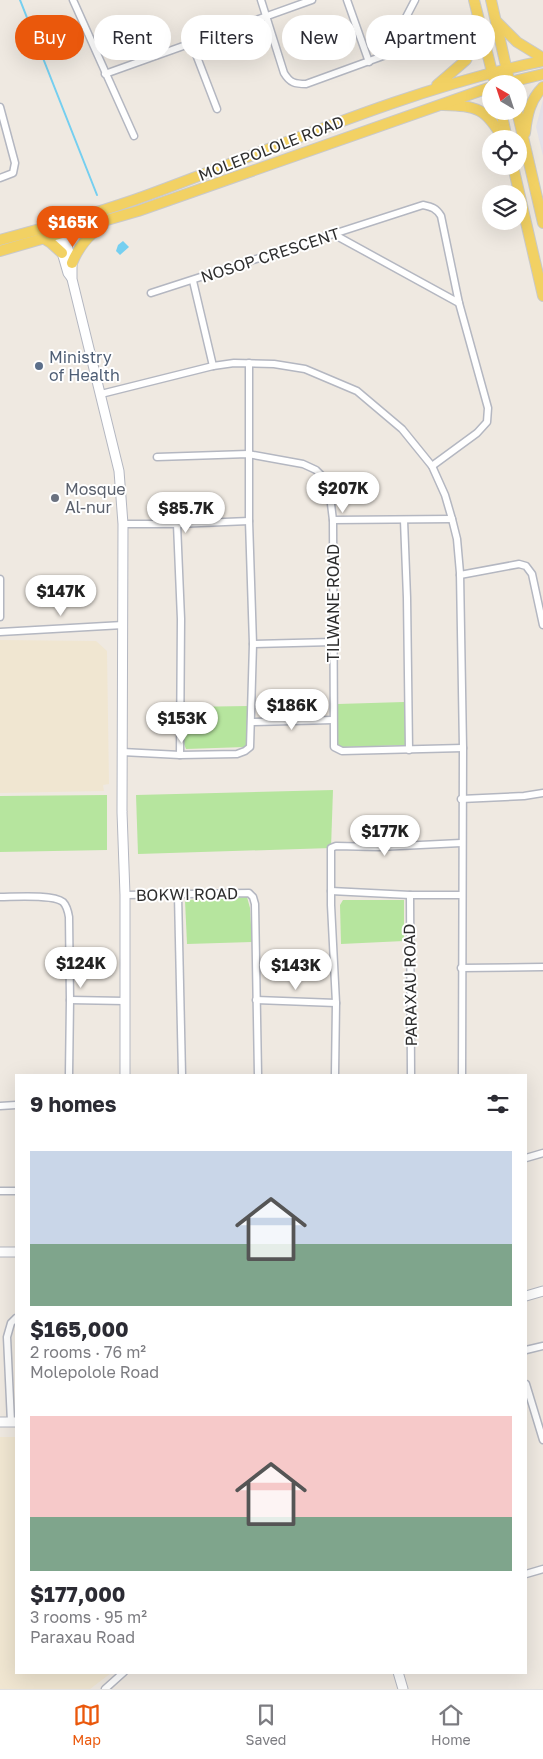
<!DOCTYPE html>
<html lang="en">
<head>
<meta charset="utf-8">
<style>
  body { margin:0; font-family:"Golos Text",sans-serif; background:#f2f2f3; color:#2b2b33; height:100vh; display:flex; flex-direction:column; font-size:19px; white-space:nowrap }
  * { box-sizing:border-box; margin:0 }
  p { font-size:16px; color:#7c7c81 }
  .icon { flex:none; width:28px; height:28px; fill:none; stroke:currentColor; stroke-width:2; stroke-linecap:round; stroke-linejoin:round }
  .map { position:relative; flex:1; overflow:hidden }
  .details { position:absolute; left:15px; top:1074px; width:512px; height:600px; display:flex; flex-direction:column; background:#fff; border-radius:0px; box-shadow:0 5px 20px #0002 }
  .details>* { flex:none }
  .hud { position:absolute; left:15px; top:15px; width:514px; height:45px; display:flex; gap:10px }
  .needle { width:32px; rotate:321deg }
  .buttons { position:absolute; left:482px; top:75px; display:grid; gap:10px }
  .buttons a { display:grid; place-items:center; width:45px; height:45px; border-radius:50%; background:#fff; box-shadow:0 5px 20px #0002; font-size:25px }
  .price { position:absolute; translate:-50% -42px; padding:0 11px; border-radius:18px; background:#fff; color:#222; font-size:16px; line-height:32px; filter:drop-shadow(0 1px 2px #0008) }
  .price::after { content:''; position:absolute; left:50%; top:30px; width:15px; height:11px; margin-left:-8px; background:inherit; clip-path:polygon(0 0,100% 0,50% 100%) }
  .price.active { background:#ea580c; color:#fff }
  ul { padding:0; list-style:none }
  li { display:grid; align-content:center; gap:10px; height:265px; padding:0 15px }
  li span { display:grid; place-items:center; height:155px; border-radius:0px; color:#555 }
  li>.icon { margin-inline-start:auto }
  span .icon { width:90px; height:90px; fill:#fffc; stroke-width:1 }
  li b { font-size:21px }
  h2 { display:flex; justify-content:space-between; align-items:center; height:60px; padding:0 15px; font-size:21px }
  .pill { padding:0 18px; border-radius:22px; background:#fff; box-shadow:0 5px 20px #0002; font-size:18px; line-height:45px }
  .pill.active { background:#ea580c; color:#fff }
  .menu { display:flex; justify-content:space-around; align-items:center; height:70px; border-top:1px solid #e1e1e2; background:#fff; font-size:14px; color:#7c7c81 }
  .menu a { display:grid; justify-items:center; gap:2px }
  .menu .active { color:#ea580c }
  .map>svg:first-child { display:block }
  .industrial { fill:#e3e1e8 }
  .education { fill:#f0e6d1 }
  .green { fill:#b6e59e }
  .water { fill:#75cff0 }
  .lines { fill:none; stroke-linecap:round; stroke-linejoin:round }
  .stream { stroke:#75cff0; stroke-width:2 }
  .street-casing { stroke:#b4b7c1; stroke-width:9 }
  .secondary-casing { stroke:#b4b7c1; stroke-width:11 }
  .primary-casing { stroke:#c9c9c9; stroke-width:12 }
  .street { stroke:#fff; stroke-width:6 }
  .secondary { stroke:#fff; stroke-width:9 }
  .primary { stroke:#f2d163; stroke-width:10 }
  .service-dot { fill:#5c6f8a; stroke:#fff; stroke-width:2 }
  .worship-dot { fill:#6b7280; stroke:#fff; stroke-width:2 }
  .labels { text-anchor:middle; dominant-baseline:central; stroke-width:4; stroke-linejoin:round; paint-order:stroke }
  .street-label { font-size:16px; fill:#2e2e2e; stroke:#fff }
  .service-label { font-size:16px; fill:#4e5e75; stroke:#fff; text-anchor:start }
  .worship-label { font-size:16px; fill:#5b616d; stroke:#fff; text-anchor:start }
</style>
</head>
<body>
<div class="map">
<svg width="543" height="1689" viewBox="0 0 543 1689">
  <rect width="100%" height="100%" fill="#efe9e1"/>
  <polygon class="industrial" points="543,99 543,156 536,127"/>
  <g class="education">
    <polygon points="0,640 96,641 107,651 109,784 103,785 104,791 0,793"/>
    <polygon points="0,1437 16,1437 16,1672 111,1673 90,1689 0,1689"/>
  </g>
  <g class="green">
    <polygon points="404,702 408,745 342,747 337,744 338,704"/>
    <polygon points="248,706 250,744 245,747 186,749 184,744 185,707"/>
    <polygon points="333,790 331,848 138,854 136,795"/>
    <polygon points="107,795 107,850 0,852 0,796"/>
    <polygon points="247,897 250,908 252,942 187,944 185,900"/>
    <polygon points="343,900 404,900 404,941 341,944 340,905"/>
  </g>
  <polygon class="water" points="123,241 129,247 120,255 116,251 118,245"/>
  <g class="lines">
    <polyline class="stream" points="20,0 97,195"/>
    <defs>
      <g id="street">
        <polyline points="73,0 134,136"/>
        <path d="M261,0L284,73C290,83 295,84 306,84L383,56L389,50L415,0"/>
        <polyline points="347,0 369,62"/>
        <polyline points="192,44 217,109"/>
        <polyline points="105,74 312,0"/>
        <polyline points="0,107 15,163 13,173 0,178"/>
        <polyline points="335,235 459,303"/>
        <polyline points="193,281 213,366"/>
        <path d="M151,293L423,205C432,207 436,208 441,216L459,303L488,408L487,422L477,433L432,466"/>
        <polyline points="101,394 213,366 234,363 274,364 305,369 357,391 402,429 432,466 445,495 452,519 457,539 460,573 463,748 462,1075"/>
        <polyline points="157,457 248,454 303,464 316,470 324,478 329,488 333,520 334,747 342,751 463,748"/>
        <polyline points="333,520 452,519"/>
        <polyline points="404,520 407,598 409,750"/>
        <polyline points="123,524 177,524 249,521"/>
        <polyline points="177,524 181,619 180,755"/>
        <polyline points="460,575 519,564 526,566 532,574 543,625"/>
        <polyline points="0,579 0,617"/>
        <polyline points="0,632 123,625"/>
        <polyline points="253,644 333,642"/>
        <polyline points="251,722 333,720"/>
        <polyline points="122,752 180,755 237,754 245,751 250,747 253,644 249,521 249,363"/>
        <polyline points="461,799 524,796 543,793"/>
        <polyline points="331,891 410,895 461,895"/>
        <polyline points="125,895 249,893 253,897 255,904 258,1075"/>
        <polyline points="178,895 182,1075"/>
        <polyline points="410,895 411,1075"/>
        <path d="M0,897C14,897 53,894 63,902C67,906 68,911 69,917L70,1000L69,1075"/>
        <polyline points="461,968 543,967"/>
        <polyline points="70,1000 125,1001"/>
        <polyline points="256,1000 336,1003"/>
        <polyline points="335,1075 336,1003 331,905 331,848 336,846 379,847 461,843"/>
        <polyline points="0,1106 16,1105"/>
        <polyline points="526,1158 543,1153"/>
        <polyline points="0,1191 16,1191"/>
        <polyline points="526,1350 543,1346"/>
        <polyline points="526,1384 543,1440"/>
        <polyline points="11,1422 7,1337 11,1323 16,1318"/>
        <polyline points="526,1574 543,1569"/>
        <polyline points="105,1689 124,1672"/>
      </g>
      <g id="secondary">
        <polyline points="55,228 68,273 71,277"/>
        <polyline points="62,228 72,263 72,279 119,471 123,524 122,812 125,895 125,1075"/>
        <polyline points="0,1252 16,1252"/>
        <polyline points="526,1296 543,1291"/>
        <polyline points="0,1422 16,1422"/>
        <polyline points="398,1672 403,1689"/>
      </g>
      <g id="primary">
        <polyline points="474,0 495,84"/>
        <polyline points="491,0 510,84"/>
        <polyline points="497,22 517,42 543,58"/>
        <polyline points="502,84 543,74"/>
        <polyline points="437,85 466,60 481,28"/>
        <path d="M443,105C477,106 486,108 503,139"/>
        <polyline points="501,111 507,139"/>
        <polyline points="517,111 543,223"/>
        <path d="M525,133C527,115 530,100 543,87"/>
        <polyline points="513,166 543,296"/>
        <polyline points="43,238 51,243 62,253"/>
        <path d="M0,240C45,228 90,215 134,200C270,151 402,90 543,61"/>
        <polyline points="0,251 138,211 491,87"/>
        <path d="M72,263C79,246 88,235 103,225"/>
      </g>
    </defs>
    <use href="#street" class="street-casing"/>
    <use href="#secondary" class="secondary-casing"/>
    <use href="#primary" class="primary-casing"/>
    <use href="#street" class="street"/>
    <use href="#secondary" class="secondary"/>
    <use href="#primary" class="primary"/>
  </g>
  <circle class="service-dot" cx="39" cy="366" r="5"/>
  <circle class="worship-dot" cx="55" cy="498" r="5"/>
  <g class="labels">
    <g class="street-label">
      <text transform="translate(271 148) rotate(-21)">MOLEPOLOLE ROAD</text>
      <text transform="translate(270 255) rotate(-18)">NOSOP CRESCENT</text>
      <text transform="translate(333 603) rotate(-90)">TILWANE ROAD</text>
      <text transform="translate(187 894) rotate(-1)">BOKWI ROAD</text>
      <text transform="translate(410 985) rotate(-91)">PARAXAU ROAD</text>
    </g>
    <g class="service-label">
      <text x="49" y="357">Ministry<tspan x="49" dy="18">of Health</tspan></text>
    </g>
    <g class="worship-label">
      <text x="65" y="489">Mosque<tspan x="65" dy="18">Al-nur</tspan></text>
    </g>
  </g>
</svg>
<div class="buttons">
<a><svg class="needle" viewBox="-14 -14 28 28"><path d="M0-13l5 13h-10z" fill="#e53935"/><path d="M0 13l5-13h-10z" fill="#7c7c81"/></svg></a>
<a><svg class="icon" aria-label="locate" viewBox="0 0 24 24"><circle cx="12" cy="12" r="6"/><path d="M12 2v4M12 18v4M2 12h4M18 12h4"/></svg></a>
<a><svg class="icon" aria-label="layers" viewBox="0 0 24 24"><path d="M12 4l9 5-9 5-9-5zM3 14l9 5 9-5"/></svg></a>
</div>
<b class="price active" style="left:73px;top:248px">$165K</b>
<b class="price" style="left:343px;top:514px">$207K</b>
<b class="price" style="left:186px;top:534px">$85.7K</b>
<b class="price" style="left:61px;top:617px">$147K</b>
<b class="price" style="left:292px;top:731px">$186K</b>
<b class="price" style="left:182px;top:744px">$153K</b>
<b class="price" style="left:385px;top:857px">$177K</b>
<b class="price" style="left:81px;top:989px">$124K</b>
<b class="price" style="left:296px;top:991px">$143K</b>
<div class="hud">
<a class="pill active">Buy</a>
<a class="pill">Rent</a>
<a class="pill">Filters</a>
<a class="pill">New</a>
<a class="pill">Apartment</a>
</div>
<section class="details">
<h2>9 homes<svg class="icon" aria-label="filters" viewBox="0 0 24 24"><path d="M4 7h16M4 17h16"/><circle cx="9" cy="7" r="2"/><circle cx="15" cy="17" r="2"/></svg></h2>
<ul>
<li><span style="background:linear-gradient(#c9d6e8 60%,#7fa58c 0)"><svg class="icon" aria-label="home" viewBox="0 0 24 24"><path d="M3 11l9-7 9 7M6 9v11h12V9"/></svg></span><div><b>$165,000</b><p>2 rooms · 76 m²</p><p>Molepolole Road</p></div></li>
<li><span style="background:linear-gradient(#f6c9c9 65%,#7fa58c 0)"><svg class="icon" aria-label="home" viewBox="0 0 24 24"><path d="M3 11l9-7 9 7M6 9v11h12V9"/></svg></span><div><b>$177,000</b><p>3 rooms · 95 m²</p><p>Paraxau Road</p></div></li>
</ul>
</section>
</div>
<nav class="menu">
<a class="active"><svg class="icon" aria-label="map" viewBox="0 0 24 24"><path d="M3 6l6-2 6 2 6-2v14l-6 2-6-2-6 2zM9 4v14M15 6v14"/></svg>Map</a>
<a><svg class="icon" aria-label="saved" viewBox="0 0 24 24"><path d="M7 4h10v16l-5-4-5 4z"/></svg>Saved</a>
<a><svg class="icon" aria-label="home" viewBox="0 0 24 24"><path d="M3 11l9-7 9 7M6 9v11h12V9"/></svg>Home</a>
</nav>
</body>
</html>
